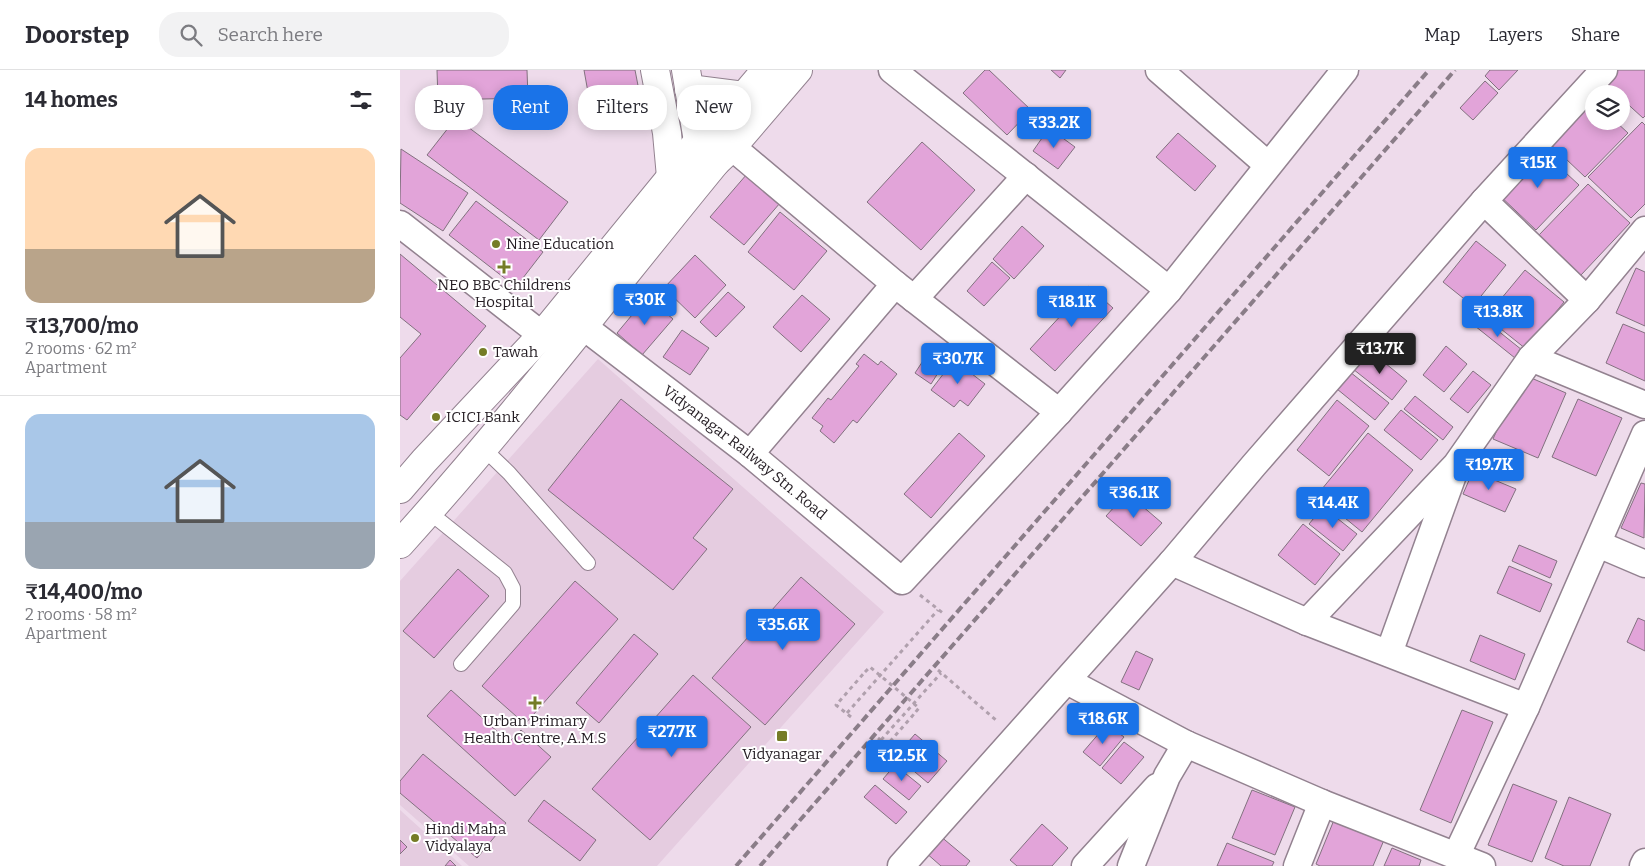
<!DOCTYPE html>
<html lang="en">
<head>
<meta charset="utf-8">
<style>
  body { margin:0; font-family:Bitter,serif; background:#f2f2f3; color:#2b2b33; height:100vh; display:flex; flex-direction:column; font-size:19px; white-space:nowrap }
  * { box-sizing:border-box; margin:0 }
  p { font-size:16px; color:#7c7c81 }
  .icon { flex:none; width:28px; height:28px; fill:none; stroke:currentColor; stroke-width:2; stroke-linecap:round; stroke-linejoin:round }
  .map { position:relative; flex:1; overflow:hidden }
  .drawer { display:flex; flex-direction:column; background:#fff; width:400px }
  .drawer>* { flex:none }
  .guide { position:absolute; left:15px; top:15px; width:475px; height:45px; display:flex; gap:10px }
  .controls { position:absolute; left:1185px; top:15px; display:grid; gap:10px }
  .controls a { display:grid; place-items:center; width:45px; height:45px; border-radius:50%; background:#fff; box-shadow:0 2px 12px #0003; font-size:25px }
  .price { position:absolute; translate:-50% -42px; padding:0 11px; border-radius:5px; background:#1a73e8; color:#fff; font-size:16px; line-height:32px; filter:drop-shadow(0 1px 2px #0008) }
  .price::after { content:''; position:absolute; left:50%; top:30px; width:15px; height:11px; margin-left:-8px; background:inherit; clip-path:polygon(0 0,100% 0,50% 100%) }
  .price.selected { background:#222; color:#fff }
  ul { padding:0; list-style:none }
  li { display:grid; align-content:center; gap:10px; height:265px; padding:0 25px }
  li+li { border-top:1px solid #e1e1e2 }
  li span { display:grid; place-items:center; height:155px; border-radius:15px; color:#555 }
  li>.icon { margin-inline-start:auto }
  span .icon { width:90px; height:90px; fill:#fffc; stroke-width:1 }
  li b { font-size:21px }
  h2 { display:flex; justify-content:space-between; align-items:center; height:60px; padding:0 25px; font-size:21px }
  .pill { padding:0 18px; border-radius:20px; background:#fff; box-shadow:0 2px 12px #0003; font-size:18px; line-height:45px }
  .pill.selected { background:#1a73e8; color:#fff }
  header { display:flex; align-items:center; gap:30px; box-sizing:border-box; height:70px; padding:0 25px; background:#fff; border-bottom:1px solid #e1e1e2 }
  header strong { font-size:24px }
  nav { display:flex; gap:28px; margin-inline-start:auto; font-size:18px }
  .search { width:350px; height:45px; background:#f2f2f3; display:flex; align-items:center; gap:12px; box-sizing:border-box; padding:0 18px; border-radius:20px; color:#7c7c81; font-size:19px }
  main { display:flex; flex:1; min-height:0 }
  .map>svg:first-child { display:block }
  .built { fill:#e5cce0 }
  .building { fill:#e2a4d9; stroke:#82717f }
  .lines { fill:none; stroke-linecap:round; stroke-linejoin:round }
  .lane-casing { stroke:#938290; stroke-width:16 }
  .street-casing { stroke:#938290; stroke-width:29 }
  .secondary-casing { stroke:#938290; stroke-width:30 }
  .primary-casing { stroke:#938290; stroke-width:30 }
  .path { stroke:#b0a0ad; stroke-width:3; stroke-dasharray:4 4; stroke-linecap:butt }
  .lane { stroke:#fff; stroke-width:14 }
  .street { stroke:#fff; stroke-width:26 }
  .secondary { stroke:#fff; stroke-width:28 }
  .primary { stroke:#fff; stroke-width:28 }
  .rail { stroke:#8a7d88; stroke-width:4; stroke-dasharray:8 4; stroke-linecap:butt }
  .path-bridge { stroke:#b0a0ad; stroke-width:3; stroke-dasharray:4 4; stroke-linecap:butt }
  .poi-dot { fill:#757c26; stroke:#fff; stroke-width:2 }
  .labels { text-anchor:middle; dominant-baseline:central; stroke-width:4; stroke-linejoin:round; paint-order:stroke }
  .poi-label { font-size:15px; fill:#241d23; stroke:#fff; text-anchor:start }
  .street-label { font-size:15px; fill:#241d23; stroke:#fff }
</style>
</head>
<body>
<header>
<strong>Doorstep</strong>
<div class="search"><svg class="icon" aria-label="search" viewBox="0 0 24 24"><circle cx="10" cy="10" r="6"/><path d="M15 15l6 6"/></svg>Search here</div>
<nav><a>Map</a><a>Layers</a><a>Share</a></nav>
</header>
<main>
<section class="drawer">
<h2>14 homes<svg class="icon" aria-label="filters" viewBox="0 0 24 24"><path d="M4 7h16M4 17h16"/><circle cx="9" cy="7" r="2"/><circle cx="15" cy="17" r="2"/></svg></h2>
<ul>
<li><span style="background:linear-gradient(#ffd9b3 65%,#b9a48a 0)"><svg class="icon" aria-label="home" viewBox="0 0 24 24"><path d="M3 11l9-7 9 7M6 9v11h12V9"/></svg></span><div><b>₹13,700/mo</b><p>2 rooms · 62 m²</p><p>Apartment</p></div></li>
<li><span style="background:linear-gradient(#a9c7e8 70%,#9aa5b1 0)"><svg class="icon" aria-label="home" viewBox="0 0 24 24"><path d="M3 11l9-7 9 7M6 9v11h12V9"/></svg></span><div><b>₹14,400/mo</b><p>2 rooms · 58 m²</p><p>Apartment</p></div></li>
</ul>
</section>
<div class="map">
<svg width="1245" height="796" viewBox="0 0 1245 796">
  <rect width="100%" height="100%" fill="#eedbeb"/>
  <g class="built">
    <polygon points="198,289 484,542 257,796 69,796 0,735 0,511"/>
    <polygon points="0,740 62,796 0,796"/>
  </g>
  <g class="building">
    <polygon points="37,0 127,0 128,28 38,30"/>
    <polygon points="184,0 235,0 241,31 191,39"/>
    <polygon points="585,0 589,0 631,40 607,65 563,23"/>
    <polygon points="651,0 666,0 660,8"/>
    <polygon points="1090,0 1118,0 1099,20 1085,6"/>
    <polygon points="1218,0 1245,0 1245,46 1243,48 1221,28 1221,24 1217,24 1205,13"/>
    <polygon points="1085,11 1098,23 1073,50 1060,38"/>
    <polygon points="1189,27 1194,31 1194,51 1215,51 1228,63 1185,107 1147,71"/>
    <polygon points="56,48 168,132 139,170 27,85"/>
    <polygon points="1242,52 1245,55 1245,134 1231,148 1188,107"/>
    <polygon points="649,58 675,77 658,99 633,81"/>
    <polygon points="778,63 816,96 795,121 756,87"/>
    <polygon points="522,72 575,120 521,180 467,132"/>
    <polygon points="1,79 68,123 43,161 0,133"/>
    <polygon points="1140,79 1179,115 1136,160 1097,123"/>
    <polygon points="353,97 386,126 344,175 310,147"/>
    <polygon points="1188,114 1230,153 1181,205 1139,165"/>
    <polygon points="76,131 143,182 116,217 49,165"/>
    <polygon points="380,142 427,181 394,220 348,182"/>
    <polygon points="622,156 644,176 614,209 593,189"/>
    <polygon points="1076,171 1106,195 1073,236 1043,212"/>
    <polygon points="0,184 86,256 7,350 0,345 0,288 21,264 0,247"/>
    <polygon points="295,185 326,215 295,248 264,218"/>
    <polygon points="592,192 610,208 584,236 567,221"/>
    <polygon points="1236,198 1245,202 1245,256 1216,243"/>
    <polygon points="1125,200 1164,232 1126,279 1086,247"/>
    <polygon points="688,216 713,238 655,301 630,279"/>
    <polygon points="328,222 345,237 316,267 300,252"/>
    <polygon points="402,225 430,249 401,282 373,257"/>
    <polygon points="247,227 273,249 242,285 217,263"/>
    <polygon points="1082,248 1122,280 1115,288 1075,256"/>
    <polygon points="1223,254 1245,263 1245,311 1206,293"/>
    <polygon points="282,260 309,278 290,305 263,287"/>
    <polygon points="534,274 550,284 531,314 515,303"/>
    <polygon points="1046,276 1067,294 1044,322 1023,305"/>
    <polygon points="969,280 1007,311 992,330 953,299"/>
    <polygon points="464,284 478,295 481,291 497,304 457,353 453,350 434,373 420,361 423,356 412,348 428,328 431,330 459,296 456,294"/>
    <polygon points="554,290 585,314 568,336 560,330 554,337 531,320"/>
    <polygon points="1073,301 1091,315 1068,343 1050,329"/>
    <polygon points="950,302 989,333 975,350 937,319"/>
    <polygon points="1122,304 1166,323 1138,388 1093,369"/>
    <polygon points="1015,326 1053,357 1043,370 1004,339"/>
    <polygon points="221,329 333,419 293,468 307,479 273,520 148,420"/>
    <polygon points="1178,329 1222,348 1196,406 1152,387"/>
    <polygon points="937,330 969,356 929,406 897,380"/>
    <polygon points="1001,340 1038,370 1021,390 984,360"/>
    <polygon points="559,363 585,386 531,448 504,424"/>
    <polygon points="968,363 1013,400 962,462 917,425"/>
    <polygon points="1073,401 1116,419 1105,442 1063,424"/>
    <polygon points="1241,413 1245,414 1244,468 1221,458"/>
    <polygon points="727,423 762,453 741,476 706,446"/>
    <polygon points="923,437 957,464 943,481 909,454"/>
    <polygon points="903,454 940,484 915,515 878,485"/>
    <polygon points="1119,475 1157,491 1150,508 1112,491"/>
    <polygon points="1109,496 1152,514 1140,542 1097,523"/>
    <polygon points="58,499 89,526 34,588 3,561"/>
    <polygon points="401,507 455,554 365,655 312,608"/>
    <polygon points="175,511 218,549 125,654 82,616"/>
    <polygon points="1238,548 1245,551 1245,581 1227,572"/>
    <polygon points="234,564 258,584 199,653 176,633"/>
    <polygon points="1080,565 1125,584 1115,610 1070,591"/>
    <polygon points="736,581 753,589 739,620 721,612"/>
    <polygon points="293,605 351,657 250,770 192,719"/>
    <polygon points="51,620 109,672 121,660 151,687 115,726 27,646"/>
    <polygon points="1062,640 1093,652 1051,753 1020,740"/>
    <polygon points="707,654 724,667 700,696 683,682"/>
    <polygon points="515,664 547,691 528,713 496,686"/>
    <polygon points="724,672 744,687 721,714 702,698"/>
    <polygon points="23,684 106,753 77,788 0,723 0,711"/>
    <polygon points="495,695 521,716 509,730 483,709"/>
    <polygon points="1113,714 1157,731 1132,792 1088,775"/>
    <polygon points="475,715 507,742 496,754 464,727"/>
    <polygon points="852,720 895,737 875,785 832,768"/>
    <polygon points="1169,727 1211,744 1190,796 1164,796 1145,788"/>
    <polygon points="144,730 196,770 180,791 128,751"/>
    <polygon points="934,750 984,770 973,796 920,796 916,794"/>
    <polygon points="642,754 668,778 652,796 617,796 610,790"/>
    <polygon points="539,765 570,791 566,796 541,796 525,782"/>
    <polygon points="0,770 7,777 0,784"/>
    <polygon points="827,773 874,792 872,796 817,796"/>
    <polygon points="992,778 1021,790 1019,796 984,796"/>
    <polygon points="50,790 56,796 45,796"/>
  </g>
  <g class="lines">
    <defs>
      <g id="lane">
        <polyline points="83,378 109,403 188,493"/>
        <polyline points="29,442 105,503 113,518 113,534 61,594"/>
      </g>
      <g id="street">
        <polyline points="492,0 769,220"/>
        <polyline points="759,0 868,95"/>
        <polyline points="316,60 332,77 495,214 659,342"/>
        <polyline points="1084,131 1187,230"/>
        <polyline points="0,154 142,265"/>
        <polyline points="514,229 626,106"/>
        <path id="s1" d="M184,257L350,384L502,511L659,342L769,220L945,0"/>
        <polyline points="1131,288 1245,335"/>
        <polyline points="350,384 495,214"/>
        <polyline points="1198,474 1245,494"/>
        <polyline points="772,492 907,552 1126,637"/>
        <polyline points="907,552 1056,395 1131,288 1187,230 1245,160"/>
        <polyline points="989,583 1053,405"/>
        <polyline points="667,611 786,674 922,733 1082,796"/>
        <polyline points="1056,786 1126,637 1245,364"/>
        <polyline points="501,796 772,492 854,395 1084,131 1204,0"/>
        <polyline points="685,796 757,717"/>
        <polyline points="731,796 767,706 786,674"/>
        <polyline points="897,796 922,733"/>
        <polyline points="1243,796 1245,792"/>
      </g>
      <g id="secondary">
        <polyline points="316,92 332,77 398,0"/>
        <polyline points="271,107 298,71 344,26 366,0"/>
      </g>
      <g id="primary">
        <polyline points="255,0 267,63 271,107 285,119"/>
        <polyline points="289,19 344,26"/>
        <polyline points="0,419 24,391 142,265 271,107"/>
        <path d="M0,474C111,351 211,220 316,92L298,71L286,0"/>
      </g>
    </defs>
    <use href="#lane" class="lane-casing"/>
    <use href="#street" class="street-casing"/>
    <use href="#secondary" class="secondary-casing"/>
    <use href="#primary" class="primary-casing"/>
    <g class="path">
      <polyline points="520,525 544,544"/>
      <polyline points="538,600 597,651"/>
      <polyline points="447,643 538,540"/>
      <polyline points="451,647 436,635 465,602"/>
      <polyline points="478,668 487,675 514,644"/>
      <polyline points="481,670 541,603"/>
    </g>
    <use href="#lane" class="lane"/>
    <use href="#street" class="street"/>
    <use href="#secondary" class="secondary"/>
    <use href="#primary" class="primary"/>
    <g class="rail">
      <polyline points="336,796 1029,0"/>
      <polyline points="360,796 1055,0"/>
    </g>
    <polyline class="path-bridge" points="465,602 470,597 519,638 514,644"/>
  </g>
  <g class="poi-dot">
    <circle cx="96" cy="174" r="5"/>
    <path d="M101.5 189.5h5v5h5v5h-5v5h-5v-5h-5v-5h5z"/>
    <circle cx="83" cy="282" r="5"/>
    <circle cx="36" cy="347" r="5"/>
    <path d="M132.5 625.5h5v5h5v5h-5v5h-5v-5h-5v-5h5z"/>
    <rect x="376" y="660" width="12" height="12" rx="2.5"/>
    <circle cx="15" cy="768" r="5"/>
  </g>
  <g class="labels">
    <g class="poi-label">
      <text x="106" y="174">Nine Education</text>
      <text x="104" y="215" text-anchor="middle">NEO BBC Childrens<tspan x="104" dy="17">Hospital</tspan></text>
      <text x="93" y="282">Tawah</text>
      <text x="46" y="347">ICICI Bank</text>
      <text x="135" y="651" text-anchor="middle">Urban Primary<tspan x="135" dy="17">Health Centre, A.M.S</tspan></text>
      <text x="382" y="684" text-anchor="middle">Vidyanagar</text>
      <text x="25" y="759">Hindi Maha<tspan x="25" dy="17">Vidyalaya</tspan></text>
    </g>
    <g class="street-label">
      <text stroke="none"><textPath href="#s1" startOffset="204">Vidyanagar Railway Stn. Road</textPath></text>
    </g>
  </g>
</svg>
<div class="controls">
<a><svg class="icon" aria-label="layers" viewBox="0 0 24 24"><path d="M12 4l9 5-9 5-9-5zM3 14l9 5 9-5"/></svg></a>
</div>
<b class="price" style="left:654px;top:79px">₹33.2K</b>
<b class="price" style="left:1138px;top:119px">₹15K</b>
<b class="price" style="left:245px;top:256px">₹30K</b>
<b class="price" style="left:672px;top:258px">₹18.1K</b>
<b class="price" style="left:1098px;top:268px">₹13.8K</b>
<b class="price selected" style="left:980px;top:305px">₹13.7K</b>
<b class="price" style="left:558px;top:315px">₹30.7K</b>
<b class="price" style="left:1089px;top:421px">₹19.7K</b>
<b class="price" style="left:734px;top:449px">₹36.1K</b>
<b class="price" style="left:933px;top:459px">₹14.4K</b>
<b class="price" style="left:383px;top:581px">₹35.6K</b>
<b class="price" style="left:703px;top:675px">₹18.6K</b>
<b class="price" style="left:272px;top:688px">₹27.7K</b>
<b class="price" style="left:502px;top:712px">₹12.5K</b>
<div class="guide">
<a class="pill">Buy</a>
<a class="pill selected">Rent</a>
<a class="pill">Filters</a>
<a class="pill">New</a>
</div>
</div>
</main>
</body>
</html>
